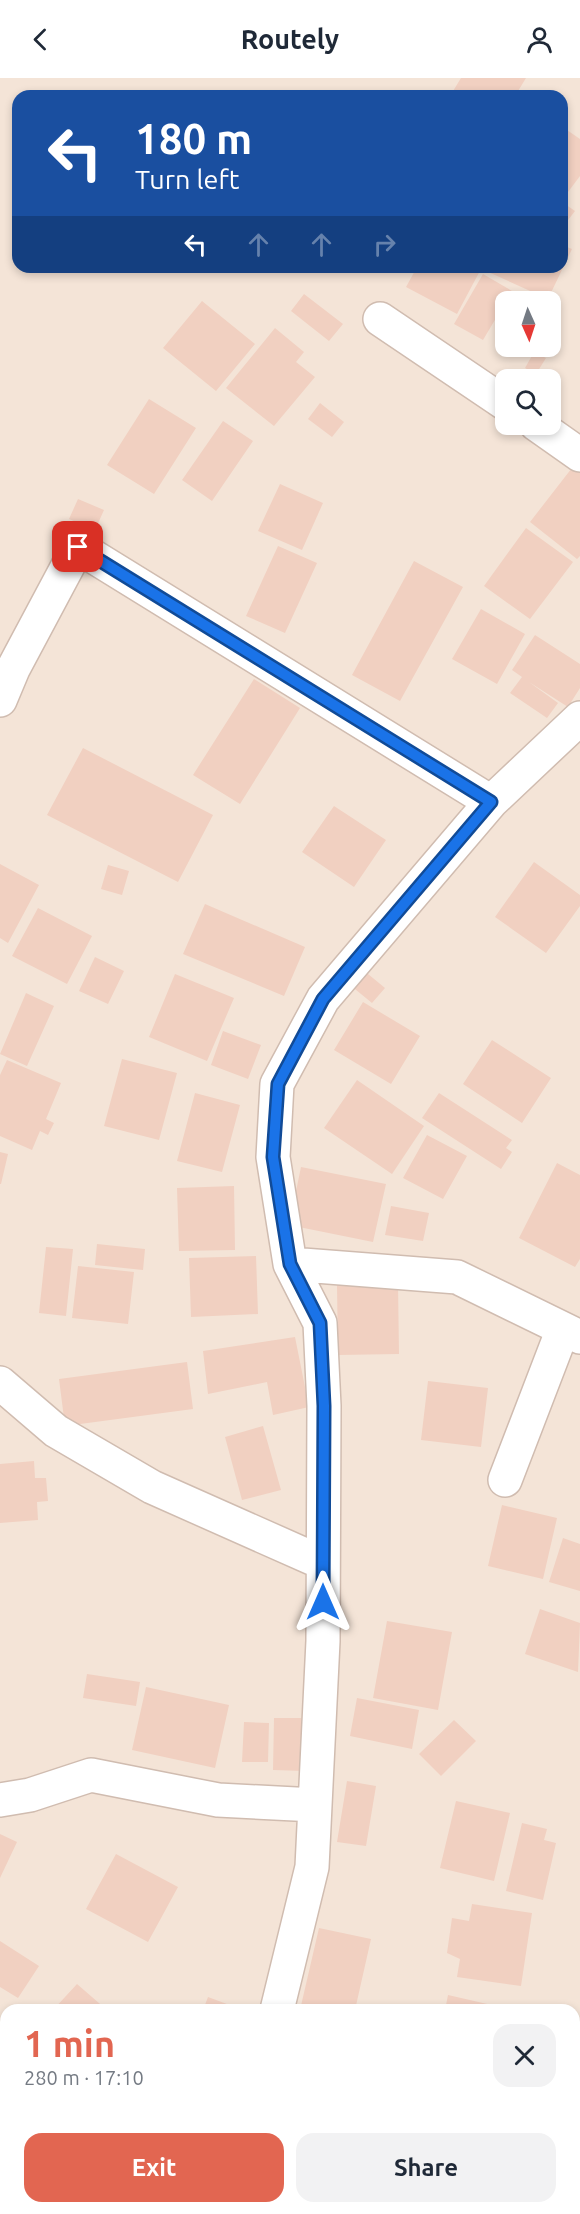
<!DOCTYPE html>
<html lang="en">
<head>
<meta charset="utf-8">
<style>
	body { margin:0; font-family:Ubuntu,sans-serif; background:#f2f2f3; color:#1f2937; height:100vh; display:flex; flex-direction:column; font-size:22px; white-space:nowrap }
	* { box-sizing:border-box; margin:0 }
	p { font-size:20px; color:#747a83 }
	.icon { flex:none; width:33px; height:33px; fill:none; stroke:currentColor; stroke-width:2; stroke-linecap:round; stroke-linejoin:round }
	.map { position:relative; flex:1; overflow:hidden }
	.side { position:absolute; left:0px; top:1926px; width:580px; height:210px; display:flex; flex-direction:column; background:#fff; border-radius:18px 18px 0 0; box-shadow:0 3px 9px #0003 }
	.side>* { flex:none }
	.hud { position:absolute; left:12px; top:12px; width:556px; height:183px; border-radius:18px; box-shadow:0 3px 9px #0003; background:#1a4fa0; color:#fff; overflow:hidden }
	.needle { width:39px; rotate:177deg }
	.tools { position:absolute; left:495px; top:213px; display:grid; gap:12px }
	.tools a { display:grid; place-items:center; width:66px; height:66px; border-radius:12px; background:#fff; box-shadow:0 3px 9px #0003; font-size:30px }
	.pin { position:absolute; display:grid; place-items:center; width:51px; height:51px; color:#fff; margin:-26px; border-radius:12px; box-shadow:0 3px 9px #0006 }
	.me { position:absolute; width:66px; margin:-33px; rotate:0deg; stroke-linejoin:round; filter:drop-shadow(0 0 4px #0008) }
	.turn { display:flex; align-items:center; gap:21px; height:126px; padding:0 24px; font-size:27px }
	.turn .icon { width:78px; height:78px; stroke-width:2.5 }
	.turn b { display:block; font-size:42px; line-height:51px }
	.lanes { display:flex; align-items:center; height:57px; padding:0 24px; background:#0003; justify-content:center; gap:30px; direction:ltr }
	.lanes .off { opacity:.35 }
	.round { display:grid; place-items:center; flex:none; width:63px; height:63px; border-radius:18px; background:#f2f2f3 }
	.overview { display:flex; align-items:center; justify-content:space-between; height:102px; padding:0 24px }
	h1 { font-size:36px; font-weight:700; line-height:45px; color:#e26651 }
	.action { display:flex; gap:12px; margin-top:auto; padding:12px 24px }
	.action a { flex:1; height:69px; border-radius:18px; background:#e26651; color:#fff; font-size:24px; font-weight:700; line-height:69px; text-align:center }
	.action a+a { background:#f2f2f3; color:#1f2937 }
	header { display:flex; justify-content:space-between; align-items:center; height:78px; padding:0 24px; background:#fff; font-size:27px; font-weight:700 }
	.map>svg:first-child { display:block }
</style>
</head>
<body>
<header><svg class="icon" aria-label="back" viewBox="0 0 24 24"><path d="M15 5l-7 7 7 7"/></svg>Routely<svg class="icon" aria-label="person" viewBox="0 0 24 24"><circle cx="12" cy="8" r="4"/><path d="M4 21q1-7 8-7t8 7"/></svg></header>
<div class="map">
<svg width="580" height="2136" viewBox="0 0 580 2136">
	<rect width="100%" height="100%" fill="#fcf3e8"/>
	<!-- residential -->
	<path fill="#f4e4d7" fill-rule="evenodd" d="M0,0H580V2136H0ZM18,18H562V189H18ZM506,224H550V268H506ZM506,302H550V346H506ZM6,1932H574V2130H6Z"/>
	<!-- building -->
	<path fill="#f1d0c1" d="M461,0H526L515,18H450Z
		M564,50L580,61V98L562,122Z
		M562,124L575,133L562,150Z
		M562,167L572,171L548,221L486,193L488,189H562Z
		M417,189H482L457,236L406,209Z
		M483,196L512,213L483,262L454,246Z
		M304,216L343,246L329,263L291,233Z
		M202,223L255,266L216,313L163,270Z
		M275,250L304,274L296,284L315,299L274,348L226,310Z
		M534,274L546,280L536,296L525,290Z
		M149,321L196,350L154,416L107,387Z
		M320,325L344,344L332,359L308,341Z
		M223,343L253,363L212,423L182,402Z
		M575,386L580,390V478L577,481L530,444Z
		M280,406L323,425L302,472L258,453Z
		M78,421L104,432L95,452L69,441Z
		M526,450L573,484L530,541L484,508Z
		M278,468L317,485L285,555L246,538Z
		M414,483L463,509L400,623L352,597Z
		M481,531L525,556L497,606L452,581Z
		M535,557L580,586V610L568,629L529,604L558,625L547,640L510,615L522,599L512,592Z
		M254,601L300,630L240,726L193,697Z
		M83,670L213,737L178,804L47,737Z
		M334,728L386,762L354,809L302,774Z
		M534,784L580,817V828L546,875L495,839Z
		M0,786L39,807L8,865L0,860Z
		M108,787L129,793L122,817L101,811Z
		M205,826L305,869L284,918L183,876Z
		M38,830L92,858L67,906L12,878Z
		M95,879L124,893L108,926L79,913Z
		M362,891L385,910L372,925L350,907Z
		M175,896L234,920L207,983L149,959Z
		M26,915L54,928L27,988L0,976Z
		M363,924L420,958L391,1006L334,972Z
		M223,953L261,967L248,1001L211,987Z
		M492,962L551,1000L522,1045L463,1006Z
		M122,981L177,995L159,1062L104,1048Z
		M7,982L61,1005L46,1041L54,1045L48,1057L40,1053L32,1072L0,1058V997Z
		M357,1002L424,1048L392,1096L324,1050Z
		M195,1015L240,1027L222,1094L177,1083Z
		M439,1015L512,1062L506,1070L512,1074L501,1091L422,1040Z
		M427,1057L467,1078L443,1121L403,1100Z
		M0,1074L8,1076L1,1106H0Z
		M557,1085L580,1097V1181L575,1189L519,1160Z
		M301,1089L386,1106L373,1164L289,1147Z
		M234,1108L235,1172L179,1173L177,1110Z
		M391,1128L429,1135L423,1163L385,1157Z
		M97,1166L145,1171L143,1192L95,1187Z
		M46,1169L73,1171L66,1238L39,1235Z
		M256,1178L258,1236L191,1239L189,1180Z
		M78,1188L134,1194L128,1246L72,1240Z
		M398,1206L399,1276L338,1277L337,1207Z
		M295,1259L309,1329L273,1337L267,1304L208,1316L203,1273Z
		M187,1284L193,1331L65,1348L59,1301Z
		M428,1303L488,1310L481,1369L421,1362Z
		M263,1348L281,1412L242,1422L225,1359Z
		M34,1383L35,1400H46L48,1423L37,1424L38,1442L0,1445V1386Z
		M502,1427L557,1440L543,1501L488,1488Z
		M563,1460L580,1466V1513L549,1504Z
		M540,1531L580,1545L578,1594L525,1576Z
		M387,1543L452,1554L438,1632L373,1620Z
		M87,1596L140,1604L136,1628L83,1620Z
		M146,1609L229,1627L215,1690L132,1672Z
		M357,1620L419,1632L412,1671L350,1658Z
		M274,1640H301V1678H306L305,1693L273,1692Z
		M454,1642L476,1663L441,1698L419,1676Z
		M244,1644L269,1645L268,1684H242Z
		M347,1703L376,1708L366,1768L337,1764Z
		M456,1723L510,1735L494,1803L440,1790Z
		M522,1745L547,1751L544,1762L556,1765L543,1822L506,1813Z
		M0,1756L17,1764L0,1800Z
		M116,1776L178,1809L148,1864L86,1831Z
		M472,1826L532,1835L521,1908L457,1899L460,1881L447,1875L452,1840L469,1843Z
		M319,1850L371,1861L355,1932H300Z
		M0,1863L39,1888L18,1920L0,1909Z
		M77,1906L107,1932H53Z
		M448,1917L509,1931V1932H445Z
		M208,1919L243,1932H203Z
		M6,1979V2000L0,1995V1986Z
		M574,2118L580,2119V2136H525L526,2130H574Z
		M29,2130H68L64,2136H25Z
		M81,2130H96L105,2136H77Z
		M373,2130H461L458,2136H371Z"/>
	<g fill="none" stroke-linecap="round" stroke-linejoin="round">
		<!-- minor casing -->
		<g stroke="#d0bcb0" stroke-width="36">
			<path id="minor" d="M380,241L506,326
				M536,346L580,377
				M0,622L13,591L78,469L491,724
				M290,1186L457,1199L580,1259
				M0,1305L56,1353L152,1409L323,1485
				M505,1402L563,1251
				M0,1722L30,1717L91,1697L218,1722L315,1727
				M277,1932L312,1789L323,1563L324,1328L320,1245L290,1186L273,1079L277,1006L323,921L491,724L580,640
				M175,2136L179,2130"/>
		</g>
		<!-- minor -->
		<use href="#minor" stroke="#fff" stroke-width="33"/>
	</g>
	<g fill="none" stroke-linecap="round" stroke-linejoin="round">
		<!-- route casing -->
		<g stroke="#114b97" stroke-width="15">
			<path id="route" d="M78,469L491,724L323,921L278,1006L273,1079L290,1186L320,1245L324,1328L323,1524"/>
		</g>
		<!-- route -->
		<use href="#route" stroke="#1a73e8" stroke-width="10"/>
	</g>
</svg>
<div class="tools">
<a><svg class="needle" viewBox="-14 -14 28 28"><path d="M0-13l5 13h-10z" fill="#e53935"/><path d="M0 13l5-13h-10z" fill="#747a83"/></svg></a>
<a><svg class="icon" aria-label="search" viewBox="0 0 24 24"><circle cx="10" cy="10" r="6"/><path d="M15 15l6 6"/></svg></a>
</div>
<div class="pin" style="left:78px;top:469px;background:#d93025"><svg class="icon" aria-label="arrive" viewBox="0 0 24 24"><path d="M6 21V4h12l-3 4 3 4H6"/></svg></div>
<svg class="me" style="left:323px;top:1524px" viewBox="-20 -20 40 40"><path d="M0-17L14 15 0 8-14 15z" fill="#1a73e8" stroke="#fff" stroke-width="4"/></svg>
<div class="hud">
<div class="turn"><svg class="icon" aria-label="left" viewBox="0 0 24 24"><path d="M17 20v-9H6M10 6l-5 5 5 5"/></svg><div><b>180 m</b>Turn left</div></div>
<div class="lanes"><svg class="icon" aria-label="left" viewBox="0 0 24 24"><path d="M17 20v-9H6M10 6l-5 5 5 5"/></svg><svg class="icon off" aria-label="ahead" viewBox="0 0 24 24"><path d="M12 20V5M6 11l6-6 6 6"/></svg><svg class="icon off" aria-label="ahead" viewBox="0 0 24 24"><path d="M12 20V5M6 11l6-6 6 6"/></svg><svg class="icon off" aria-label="right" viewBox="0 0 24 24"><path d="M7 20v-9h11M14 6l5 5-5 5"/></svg></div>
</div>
<section class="side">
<div class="overview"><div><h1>1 min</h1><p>280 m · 17:10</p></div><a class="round"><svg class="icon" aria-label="close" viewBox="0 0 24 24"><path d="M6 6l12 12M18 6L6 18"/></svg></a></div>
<div class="action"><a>Exit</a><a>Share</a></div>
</section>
</div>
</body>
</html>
